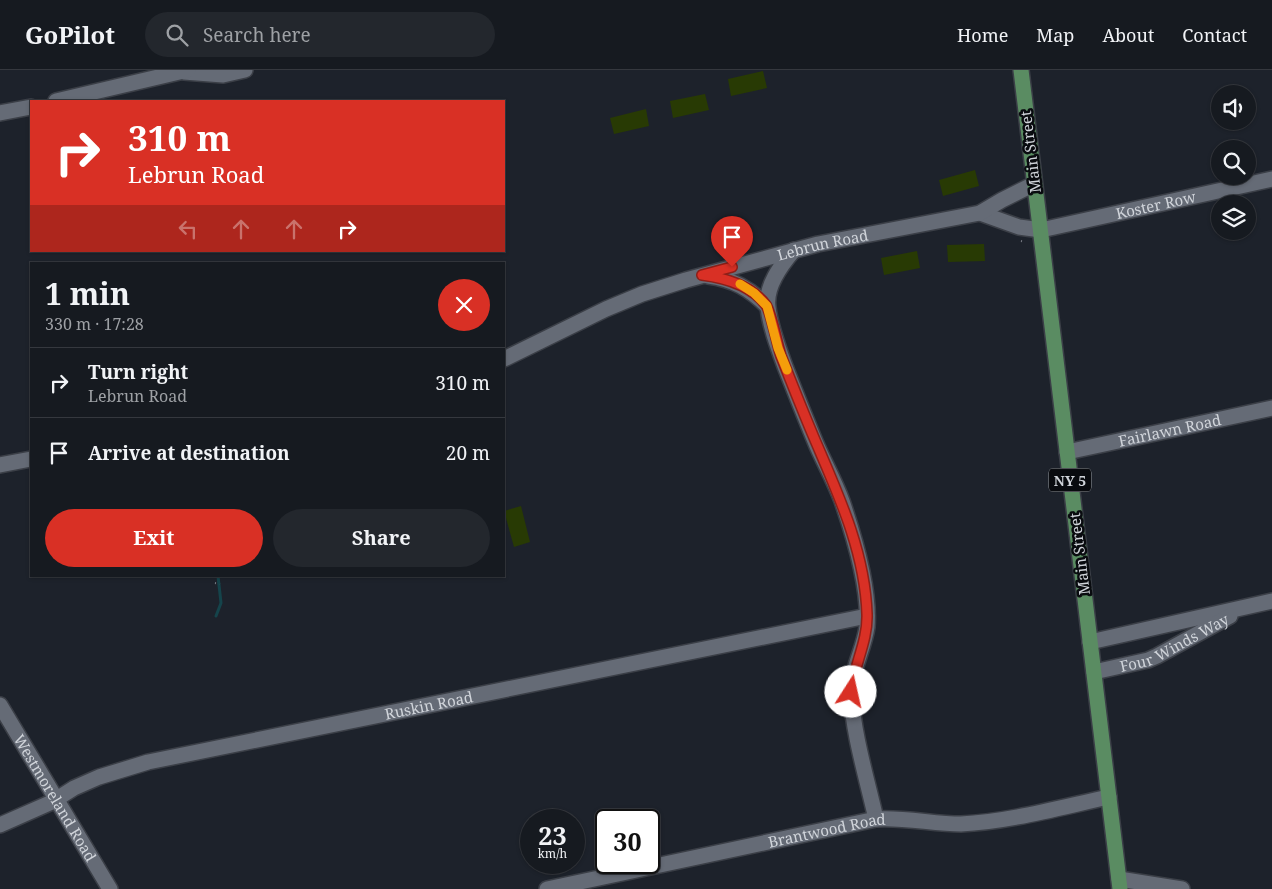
<!DOCTYPE html>
<html lang="en">
<head>
<meta charset="utf-8">
<style>
	body { margin:0; font-family:"Noto Serif",serif; background:#23272d; color:#f1f3f6; height:100vh; display:flex; flex-direction:column; font-size:19px; white-space:nowrap }
	* { box-sizing:border-box; margin:0 }
	p { font-size:16px; color:#9ea1a5 }
	.icon { flex:none; width:28px; height:28px; fill:none; stroke:currentColor; stroke-width:2; stroke-linecap:round; stroke-linejoin:round }
	.map { position:relative; flex:1; overflow:hidden }
	.drawer { position:absolute; left:30px; top:192px; width:475px; height:315px; display:flex; flex-direction:column; background:#161a20; border-radius:0px; box-shadow:0 1px 4px #0004,0 0 0 1px #35383e }
	.drawer>* { flex:none }
	.guide { position:absolute; left:30px; top:30px; width:475px; height:152px; border-radius:0px; box-shadow:0 1px 4px #0004,0 0 0 1px #35383e; background:#d93025; color:#fff; overflow:hidden }
	.controls { position:absolute; left:1211px; top:15px; display:grid; gap:10px }
	.controls a { display:grid; place-items:center; width:45px; height:45px; border-radius:50%; background:#161a20; box-shadow:0 1px 4px #0004,0 0 0 1px #35383e; font-size:25px }
	.speed { position:absolute; left:520px; top:739px; display:flex; gap:10px; font-size:25px; font-weight:700; text-align:center }
	.speed>* { display:grid; place-content:center; width:65px; height:65px; border-radius:50%; background:#161a20; box-shadow:0 1px 4px #0004,0 0 0 1px #35383e; line-height:1 }
	.speed small { font-size:12px; font-weight:400 }
	.speed .limit { border:2px solid #111; border-radius:8px; background:#fff; color:#111 }
	.pin { position:absolute; display:grid; place-items:center; width:42px; height:42px; color:#fff; margin:-51px -21px; border-radius:50% 50% 50% 0; rotate:-45deg; box-shadow:0 0 5px #0007 }
	.pin .icon { rotate:45deg }
	.me { position:absolute; width:55px; margin:-28px; rotate:10deg; stroke-linejoin:round; filter:drop-shadow(0 0 4px #0008) }
	.turn { display:flex; align-items:center; gap:18px; height:105px; padding:0 15px; font-size:22px }
	.turn .icon { width:65px; height:65px; stroke-width:2.5 }
	.turn b { display:block; font-size:35px; line-height:42px }
	.lanes { display:flex; align-items:center; height:48px; padding:0 15px; background:#0003; justify-content:center; gap:25px; direction:ltr }
	.lanes .off { opacity:.35 }
	.round { display:grid; place-items:center; flex:none; width:52px; height:52px; border-radius:26px; background:#23272d }
	.headline { display:flex; align-items:center; justify-content:space-between; height:85px; padding:0 15px }
	h1 { font-size:30px; font-weight:700; line-height:38px }
	.primary-button { display:flex; gap:10px; margin-top:auto; padding:10px 15px }
	.primary-button a { flex:1; height:58px; border-radius:30px; background:#d93025; color:#fff; font-size:20px; font-weight:700; line-height:58px; text-align:center }
	.primary-button a+a { background:#23272d; color:#f1f3f6 }
	ul { padding:0; list-style:none }
	li { display:flex; align-items:center; gap:15px; height:70px; padding:0 15px; border-top:1px solid #35383e }
	li div { flex:1 }
	li b { display:block; font-size:19px }
	li em { font-style:normal }
	header { display:flex; align-items:center; gap:30px; box-sizing:border-box; height:70px; padding:0 25px; background:#161a20; border-bottom:1px solid #35383e }
	header strong { font-size:24px }
	nav { display:flex; gap:28px; margin-inline-start:auto; font-size:18px }
	.search { width:350px; height:45px; background:#23272d; display:flex; align-items:center; gap:12px; box-sizing:border-box; padding:0 18px; border-radius:28px; color:#9ea1a5; font-size:19px }
	.map>svg:first-child { display:block }
</style>
</head>
<body>
<header>
<strong>GoPilot</strong>
<div class="search"><svg class="icon" aria-label="search" viewBox="0 0 24 24"><circle cx="10" cy="10" r="6"/><path d="M15 15l6 6"/></svg>Search here</div>
<nav><a>Home</a><a>Map</a><a>About</a><a>Contact</a></nav>
</header>
<div class="map">
<svg width="1272" height="819" viewBox="0 0 1272 819">
	<rect width="100%" height="100%" fill="#1d222b"/>
	<!-- green -->
	<path fill="#283a04" d="M763,1L767,18L731,26L728,9Z
		M705,24L709,40L673,48L670,31Z
		M646,39L649,56L614,64L610,48Z
		M975,100L979,116L943,126L939,110Z
		M984,174L985,191L948,192L947,175Z
		M917,181L920,198L884,205L881,188Z
		M521,436L530,472L514,477L504,441Z"/>
	<g fill="none" stroke-linecap="round" stroke-linejoin="round">
		<!-- stream -->
		<path stroke="#15444b" stroke-width="3" d="M216,546L221,533L218,506"/>
		<!-- minor casing -->
		<g stroke="#3b3f47" stroke-width="18">
			<g id="minor">
				<path d="M184,2L223,5L245,0"/>
				<path d="M56,31L188,0"/>
				<path d="M0,43L31,37"/>
				<path id="s1" d="M980,143L1019,157L1041,160L1272,109"/>
				<path d="M794,180C781,195 765,216 768,237C770,257 779,280 786,299C796,324 806,350 817,376C825,394 835,412 842,431C854,466 870,520 867,557C864,579 851,600 851,623C853,664 867,709 876,749"/>
				<path d="M708,206C733,209 750,219 767,236"/>
				<path id="s2" d="M504,289L606,239L642,224L686,210L818,174L980,143L1002,130L1034,114"/>
				<path id="s3" d="M1067,382L1272,338"/>
				<path d="M0,395L31,389"/>
				<path d="M1090,572L1272,531"/>
				<path id="s4" d="M1094,602L1148,590L1157,586L1230,546"/>
				<path id="s5" d="M0,635L110,819"/>
				<path id="s6" d="M0,755L52,732L74,718L99,707L148,692L867,546"/>
				<path d="M1119,809L1182,819"/>
				<path id="s7" d="M547,819L876,749C905,747 933,754 961,754C1009,752 1062,737 1109,727"/>
			</g>
		</g>
		<!-- major casing -->
		<g stroke="#3b3f47" stroke-width="18">
			<path id="major" d="M1021,0L1120,819"/>
		</g>
		<!-- path -->
		<path stroke="#787c84" stroke-width="2" stroke-dasharray="1 4" stroke-linecap="butt" d="M1021,171L1025,172
			M215,513L220,514"/>
		<!-- minor -->
		<use href="#minor" stroke="#656b76" stroke-width="15"/>
		<!-- major -->
		<use href="#major" stroke="#5a8c62" stroke-width="15"/>
	</g>
	<g fill="none" stroke-linecap="round" stroke-linejoin="round">
		<!-- route casing -->
		<g stroke="#8d1f18" stroke-width="12">
			<path id="route" d="M732,197L702,205C726,208 751,215 766,235C771,242 777,274 781,286C792,314 803,342 815,370C839,426 865,482 867,544C868,571 854,595 851,622"/>
		</g>
		<!-- route -->
		<use href="#route" stroke="#d93025" stroke-width="9"/>
		<!-- slow -->
		<path stroke="#f59e0b" stroke-width="9" d="M740,214L754,223L767,236L778,278L787,300"/>
	</g>
	<g text-anchor="middle" dominant-baseline="central" stroke-width="5" stroke-linejoin="round" paint-order="stroke">
		<!-- shield labels -->
		<rect fill="#090b0f" stroke="#94989d" stroke-width="1" x="1049" y="398.5" width="42" height="23" rx="4"/>
		<g font-size="14" font-weight="bold" fill="#d0d4da">
			<text x="1070" y="410">NY 5</text>
		</g>
		<!-- street labels -->
		<g font-size="15" fill="#d0d4da" stroke="#090b0f">
			<text transform="translate(1030 82) rotate(-97)">Main Street</text>
			<text stroke="none"><textPath href="#s1" startOffset="181">Koster Row</textPath></text>
			<text stroke="none"><textPath href="#s2" startOffset="340">Lebrun Road</textPath></text>
			<text stroke="none"><textPath href="#s3" startOffset="105">Fairlawn Road</textPath></text>
			<text transform="translate(1079 484) rotate(-97)">Main Street</text>
			<text stroke="none"><textPath href="#s4" startOffset="86">Four Winds Way</textPath></text>
			<text stroke="none"><textPath href="#s6" startOffset="448">Ruskin Road</textPath></text>
			<text stroke="none"><textPath href="#s5" startOffset="108">Westmoreland Road</textPath></text>
			<text stroke="none"><textPath href="#s7" startOffset="286">Brantwood Road</textPath></text>
		</g>
	</g>
</svg>
<div class="controls">
<a><svg class="icon" aria-label="sound" viewBox="0 0 24 24"><path d="M4 9h4l5-4v14l-5-4H4zM17 9q2 3 0 6"/></svg></a>
<a><svg class="icon" aria-label="search" viewBox="0 0 24 24"><circle cx="10" cy="10" r="6"/><path d="M15 15l6 6"/></svg></a>
<a><svg class="icon" aria-label="layers" viewBox="0 0 24 24"><path d="M12 4l9 5-9 5-9-5zM3 14l9 5 9-5"/></svg></a>
</div>
<div class="speed"><div>23<small>km/h</small></div><div class="limit">30</div></div>
<div class="pin" style="left:732px;top:197px;background:#d93025"><svg class="icon" aria-label="arrive" viewBox="0 0 24 24"><path d="M6 21V4h12l-3 4 3 4H6"/></svg></div>
<svg class="me" style="left:851px;top:622px" viewBox="-20 -20 40 40"><circle r="19" fill="#fff"/><path d="M0-13L10 11 0 6-10 11z" fill="#d93025"/></svg>
<div class="guide">
<div class="turn"><svg class="icon" aria-label="right" viewBox="0 0 24 24"><path d="M7 20v-9h11M14 6l5 5-5 5"/></svg><div><b>310 m</b>Lebrun Road</div></div>
<div class="lanes"><svg class="icon off" aria-label="left" viewBox="0 0 24 24"><path d="M17 20v-9H6M10 6l-5 5 5 5"/></svg><svg class="icon off" aria-label="ahead" viewBox="0 0 24 24"><path d="M12 20V5M6 11l6-6 6 6"/></svg><svg class="icon off" aria-label="ahead" viewBox="0 0 24 24"><path d="M12 20V5M6 11l6-6 6 6"/></svg><svg class="icon" aria-label="right" viewBox="0 0 24 24"><path d="M7 20v-9h11M14 6l5 5-5 5"/></svg></div>
</div>
<section class="drawer">
<div class="headline"><div><h1>1 min</h1><p>330 m · 17:28</p></div><a class="round" style="background:#d93025;color:#fff"><svg class="icon" aria-label="close" viewBox="0 0 24 24"><path d="M6 6l12 12M18 6L6 18"/></svg></a></div>
<ul>
<li><svg class="icon" aria-label="right" viewBox="0 0 24 24"><path d="M7 20v-9h11M14 6l5 5-5 5"/></svg><div><b>Turn right</b><p>Lebrun Road</p></div><em>310 m</em></li>
<li><svg class="icon" aria-label="arrive" viewBox="0 0 24 24"><path d="M6 21V4h12l-3 4 3 4H6"/></svg><div><b>Arrive at destination</b></div><em>20 m</em></li>
</ul>
<div class="primary-button"><a>Exit</a><a>Share</a></div>
</section>
</div>
</body>
</html>
